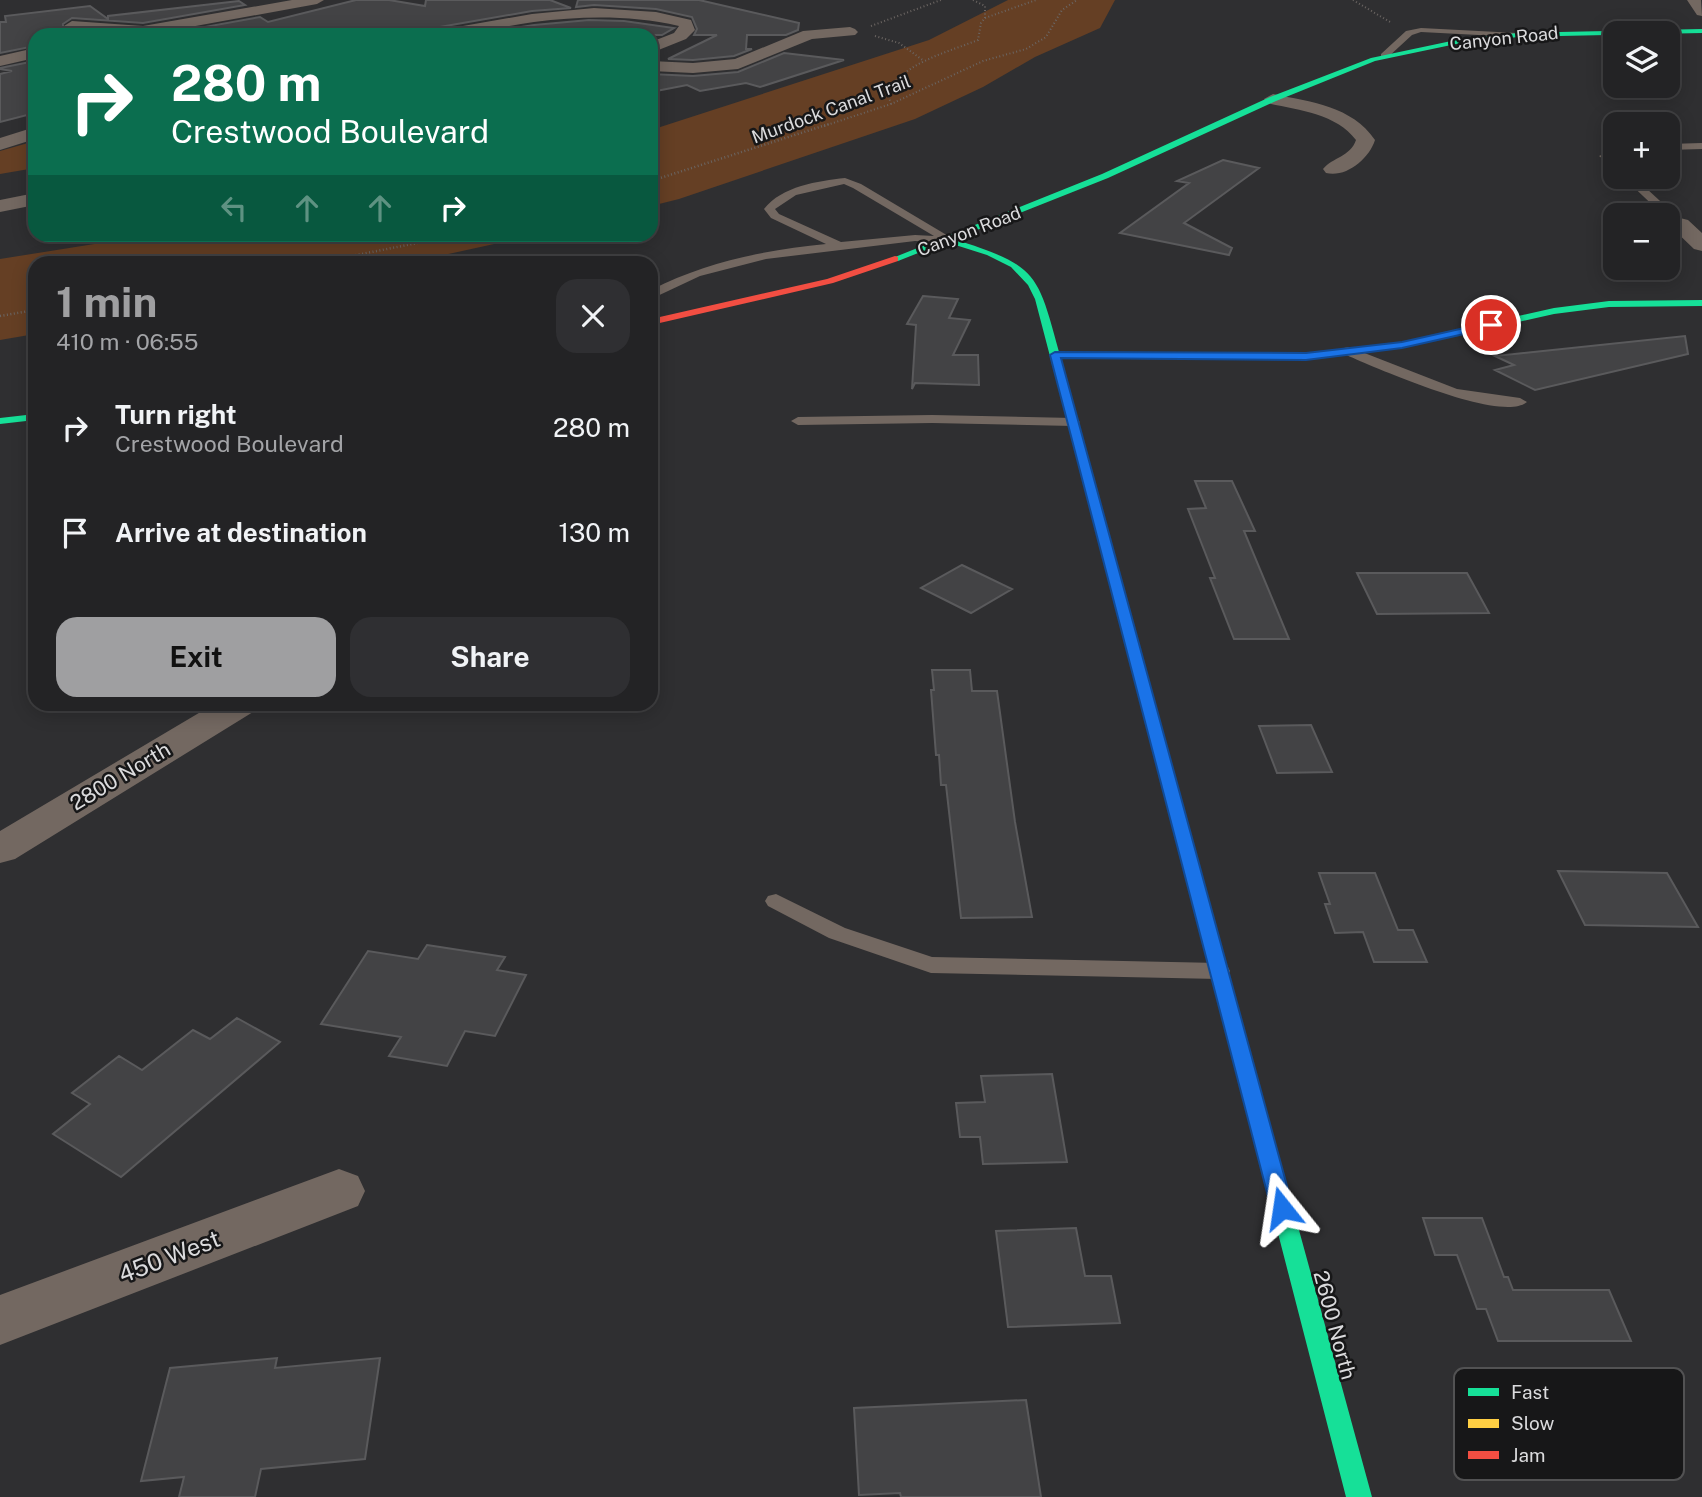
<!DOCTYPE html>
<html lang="en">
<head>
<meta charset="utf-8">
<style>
	body { margin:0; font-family:"Public Sans",sans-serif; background:#2f2f32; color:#f1f3f6; height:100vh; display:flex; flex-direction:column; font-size:26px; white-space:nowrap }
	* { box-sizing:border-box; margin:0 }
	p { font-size:23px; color:#a3a4a7 }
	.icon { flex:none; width:38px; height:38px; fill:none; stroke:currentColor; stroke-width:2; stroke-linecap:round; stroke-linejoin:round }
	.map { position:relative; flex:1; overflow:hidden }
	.side { position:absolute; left:28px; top:256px; width:630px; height:455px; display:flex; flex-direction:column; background:#232325; border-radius:21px; box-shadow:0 4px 18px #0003,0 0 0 2px #404042 }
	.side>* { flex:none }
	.top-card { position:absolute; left:28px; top:28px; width:630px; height:214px; border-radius:21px; box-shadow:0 4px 18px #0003,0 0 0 2px #404042; background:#0b6e4f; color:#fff; overflow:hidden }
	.fabs { position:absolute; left:1603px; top:21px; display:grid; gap:14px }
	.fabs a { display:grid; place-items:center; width:77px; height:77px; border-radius:14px; background:#232325; box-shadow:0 4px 18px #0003,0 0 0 2px #404042; font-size:35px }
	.pin { position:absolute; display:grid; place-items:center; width:60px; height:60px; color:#fff; margin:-30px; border:4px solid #fff; border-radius:50%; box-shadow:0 2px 7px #0007 }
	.me { position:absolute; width:77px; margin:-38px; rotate:345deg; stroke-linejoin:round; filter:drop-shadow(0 0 5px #0008) }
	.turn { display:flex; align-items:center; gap:24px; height:147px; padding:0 28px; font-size:32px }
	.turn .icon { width:91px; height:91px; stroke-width:2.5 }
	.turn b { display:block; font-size:49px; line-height:60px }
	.lanes { display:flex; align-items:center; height:66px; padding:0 28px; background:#0003; justify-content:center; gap:35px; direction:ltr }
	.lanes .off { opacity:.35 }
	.round { display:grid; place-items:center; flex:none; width:74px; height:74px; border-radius:21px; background:#2f2f32 }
	.summary { display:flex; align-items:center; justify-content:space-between; height:119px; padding:0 28px }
	h1 { font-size:42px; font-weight:700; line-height:52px; color:#9f9fa1 }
	.button { display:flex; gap:14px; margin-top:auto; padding:14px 28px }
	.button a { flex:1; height:80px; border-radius:21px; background:#9f9fa1; color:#111; font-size:28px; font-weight:700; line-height:80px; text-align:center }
	.button a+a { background:#2f2f32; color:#f1f3f6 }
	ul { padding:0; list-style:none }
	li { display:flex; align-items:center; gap:21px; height:105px; padding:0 28px }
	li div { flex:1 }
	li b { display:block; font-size:26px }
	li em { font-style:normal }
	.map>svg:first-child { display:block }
</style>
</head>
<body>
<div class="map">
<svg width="1702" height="1497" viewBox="0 0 1702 1497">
	<rect width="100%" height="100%" fill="#2f2f31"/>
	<!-- green -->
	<path fill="#653f24" d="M1008,0H1115L1100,28L1035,57L983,87L915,119L679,199L651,206V130L929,40Z
		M35,141V168L0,174V151Z
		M151,235V234L535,235L412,262H35V334L0,340V259Z"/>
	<!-- building -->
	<path fill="#434345" stroke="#5a5a5c" stroke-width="2" d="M356,0H389L425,6L426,0H550L571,8L532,11L440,27L430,35H161L260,17L268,22Z
		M578,0H699L799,23L798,30L786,35H747L746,49H752L734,56L693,60L668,59L717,35H694L697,29L692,17L656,9L594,5L576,7Z
		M239,1L245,5L143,23L72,18L63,24V28L72,34L97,35H35V46L0,53V22H6L5,16L90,6L108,19V16Z
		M589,20L624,21L674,28L662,35H469L534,25Z
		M784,53L844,60L760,87L746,83L700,91L687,85L651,92V74L693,76L738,72Z
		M35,61V113L0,122V74L12,71L0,69V68Z
		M1223,160L1259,168L1184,223L1232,248L1229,255L1120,233L1189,183L1177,181Z
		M923,296L958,299L949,318L970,320L953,355H978L979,385L915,383L912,389L916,325L907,324Z
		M1685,336L1688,354L1535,390L1495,370L1514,365L1495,356Z
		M1195,481H1232L1255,531H1244L1289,639H1234L1210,578H1215L1188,509L1206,508Z
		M962,565L1012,589L971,613L921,588Z
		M1357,573H1467L1489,613L1377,614Z
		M932,670H970L972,691H997L1015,822L1032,917L961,918L946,785H941L939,755H936L931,690H934Z
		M1311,725L1332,772L1277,773L1259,726Z
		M1558,871L1667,873L1698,927L1585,925Z
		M1319,873H1375L1398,930H1413L1427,962H1374L1363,932L1335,933L1325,904H1330Z
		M427,945L505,957L497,970L526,975L495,1036L465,1031L447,1066L389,1056L401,1037L321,1024L368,951L418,959Z
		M237,1018L280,1042L121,1177L53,1134L90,1104L72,1093L119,1056L142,1070L193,1030L210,1039Z
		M1052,1074L1067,1162L983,1164L980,1137H960L956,1103L985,1102L981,1076Z
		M1423,1218H1482L1504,1277H1508L1513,1290H1609L1631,1341H1498L1486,1309H1477L1457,1255H1435Z
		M1076,1228L1085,1276H1111L1120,1323L1008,1327L996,1231Z
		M277,1358L275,1368L380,1358L365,1459L261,1469L255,1497H179L184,1477L141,1481L170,1368Z
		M1026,1400L1041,1497H901L900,1493L859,1495L854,1408Z"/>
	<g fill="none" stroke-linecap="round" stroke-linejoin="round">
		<!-- path-far1 -->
		<path stroke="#6b6562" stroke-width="2" stroke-dasharray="1 2.5" stroke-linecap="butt" d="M973,0L985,6V18
			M1353,0L1390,22
			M871,26L941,0
			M875,36L899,43L924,61
			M891,104L887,90C910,61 945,53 978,40L981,23L985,18L1036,0
			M824,126L891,104L983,61L1026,49L1046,37L1062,10L1077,0"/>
		<!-- path -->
		<path stroke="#6b6562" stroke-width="2.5" stroke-dasharray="1 2.5" stroke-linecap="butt" d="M651,181L829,124
			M321,262L463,234
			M0,316L35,310"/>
		<!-- lane -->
		<path fill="#736861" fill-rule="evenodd" d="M1421,28L1517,33L1521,35L1517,37L1421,32L1412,35L1387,58H1381V54L1406,31Z
			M1702,143V149L1668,150V144Z
			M1615,149V155L1611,157L1615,160V168L1599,156Z
			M1623,177H1634L1684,223V227H1676L1668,219V215H1663Z
			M845,178L861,184L955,240L949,243L915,241L766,259L700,276L651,299V290C706,262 765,250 826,244L771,218L764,209C782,186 818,181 845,178ZM844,184L853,188L934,236L915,235L841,242L779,214L775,209L796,195Z
			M1349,347L1457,389L1520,398L1527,402C1502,424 1374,367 1344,354V348Z
			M932,415L1073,418L1080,422L1073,426L932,423L798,425L791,421L798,417Z
			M776,894L845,928L932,957L1219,963L1227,965L1230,971L1227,977L1219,979L931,973L829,938L768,906L765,901L768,896Z"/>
		<!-- street -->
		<path fill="#736861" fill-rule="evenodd" d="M292,0H324L317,4L146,35L72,31L64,26L72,21L143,26Z
			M1687,0H1701L1702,16L1697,15Z
			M594,8L656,12L691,20L695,30L686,39L651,53V42L674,33L679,26C630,15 583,16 534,22C499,27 467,35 432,35L440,30L532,14Z
			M850,27L855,29L858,32L855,35L812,39L738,69L693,73L651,71V61L693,63L735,59L803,31Z
			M35,48V58L0,66V56Z
			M1273,94C1311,102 1352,106 1375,140C1369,159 1346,178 1326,173L1323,169C1333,157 1350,157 1356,140C1336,113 1297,110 1267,103L1264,99Z
			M35,127V139L0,150V138Z
			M35,193V205L0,212V200Z
			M1680,218L1688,220L1702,233V251L1694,249L1669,225L1672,220Z
			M214,704H259L253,712L15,859L0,863V831Z
			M339,1169L358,1176L365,1191L358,1206L0,1345V1295Z"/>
		<!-- fast -->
		<path fill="#16e098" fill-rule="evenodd" d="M1702,29V33L1518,37L1456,44L1375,61L1276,101L1108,178L954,239C1036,266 1037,270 1059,352L1306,354L1402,342L1554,308L1609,301L1702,300V306L1609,307L1554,314L1402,348L1306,360L1061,358L1192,841L1184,846L1178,845L1035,299L1028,285L1011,267L987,255L946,242L898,261L890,259L1102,174L1270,97L1371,58L1456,40L1518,33Z
			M35,414V420L0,424V418Z
			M1257,1105L1264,1107L1267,1113L1372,1497H1346L1247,1113L1250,1107Z"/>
		<!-- slow -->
		<path fill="#ffcf43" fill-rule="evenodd" d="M1184,836L1192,841L1267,1113L1264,1119L1257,1121L1250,1119L1247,1113L1176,841Z"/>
		<!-- jam -->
		<path fill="#f24e42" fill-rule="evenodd" d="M895,256L898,257V261L833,283L651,325V319L827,279Z"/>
	</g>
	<!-- route -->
	<path fill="#1a73e8" stroke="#114b97" stroke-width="2" d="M1491,322L1497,325L1495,327L1402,348L1306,360L1061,358L1293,1208L1290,1215L1282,1217L1274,1215L1271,1208L1050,355L1055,352L1306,353L1402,342Z"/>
	<g text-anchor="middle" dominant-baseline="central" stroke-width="5" stroke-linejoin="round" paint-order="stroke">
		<!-- far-street labels -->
		<g font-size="18" fill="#dbdbdd" stroke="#171718">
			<text transform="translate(1504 38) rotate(-6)">Canyon Road</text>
			<text transform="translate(831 109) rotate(-20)">Murdock Canal Trail</text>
			<text transform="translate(969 231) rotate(-21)">Canyon Road</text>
		</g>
		<!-- street labels -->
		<g font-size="21" fill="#dbdbdd" stroke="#171718">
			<text transform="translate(120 776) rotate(-31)">2800 North</text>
			<text transform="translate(1335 1325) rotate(75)">2600 North</text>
		</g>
		<!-- near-street labels -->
		<g font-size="24" fill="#dbdbdd" stroke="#171718">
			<text transform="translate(169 1256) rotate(-21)">450 West</text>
		</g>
	</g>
	<!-- legend -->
	<rect x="1454" y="1368" width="230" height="112" rx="10" fill="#171718" stroke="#525253" stroke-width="2"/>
	<rect x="1468" y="1388" width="31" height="8" fill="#16e098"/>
	<rect x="1468" y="1419" width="31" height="9" fill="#ffcf43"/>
	<rect x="1468" y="1451" width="31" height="8" fill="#f24e42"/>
	<g font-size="19" fill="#dbdbdd">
		<text x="1511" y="1399">Fast</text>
		<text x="1511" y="1430">Slow</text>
		<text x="1511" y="1462">Jam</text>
	</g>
</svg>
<div class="fabs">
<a><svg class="icon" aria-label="layers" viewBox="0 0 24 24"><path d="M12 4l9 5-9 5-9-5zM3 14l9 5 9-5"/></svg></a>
<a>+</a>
<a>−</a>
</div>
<div class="pin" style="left:1491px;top:325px;background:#d93025"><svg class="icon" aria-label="arrive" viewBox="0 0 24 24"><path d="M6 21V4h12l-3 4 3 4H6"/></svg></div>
<svg class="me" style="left:1282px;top:1208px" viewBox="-20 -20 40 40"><path d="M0-17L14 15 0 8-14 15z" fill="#1a73e8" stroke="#fff" stroke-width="4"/></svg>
<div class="top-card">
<div class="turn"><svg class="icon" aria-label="right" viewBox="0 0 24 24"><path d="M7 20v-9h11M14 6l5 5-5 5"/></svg><div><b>280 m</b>Crestwood Boulevard</div></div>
<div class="lanes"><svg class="icon off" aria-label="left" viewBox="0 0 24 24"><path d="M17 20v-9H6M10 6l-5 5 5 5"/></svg><svg class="icon off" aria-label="ahead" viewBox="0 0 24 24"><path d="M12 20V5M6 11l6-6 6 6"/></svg><svg class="icon off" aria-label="ahead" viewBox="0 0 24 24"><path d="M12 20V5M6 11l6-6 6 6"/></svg><svg class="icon" aria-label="right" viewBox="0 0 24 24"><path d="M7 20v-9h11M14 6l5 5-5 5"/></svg></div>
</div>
<section class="side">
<div class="summary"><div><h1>1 min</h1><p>410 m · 06:55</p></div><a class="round"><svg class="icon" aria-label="close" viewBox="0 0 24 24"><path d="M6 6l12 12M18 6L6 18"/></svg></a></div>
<ul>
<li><svg class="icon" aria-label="right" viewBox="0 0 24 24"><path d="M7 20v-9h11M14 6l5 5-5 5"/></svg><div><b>Turn right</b><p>Crestwood Boulevard</p></div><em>280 m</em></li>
<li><svg class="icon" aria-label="arrive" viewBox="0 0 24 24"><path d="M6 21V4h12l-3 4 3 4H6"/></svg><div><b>Arrive at destination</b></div><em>130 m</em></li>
</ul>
<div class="button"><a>Exit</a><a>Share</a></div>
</section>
</div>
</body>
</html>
